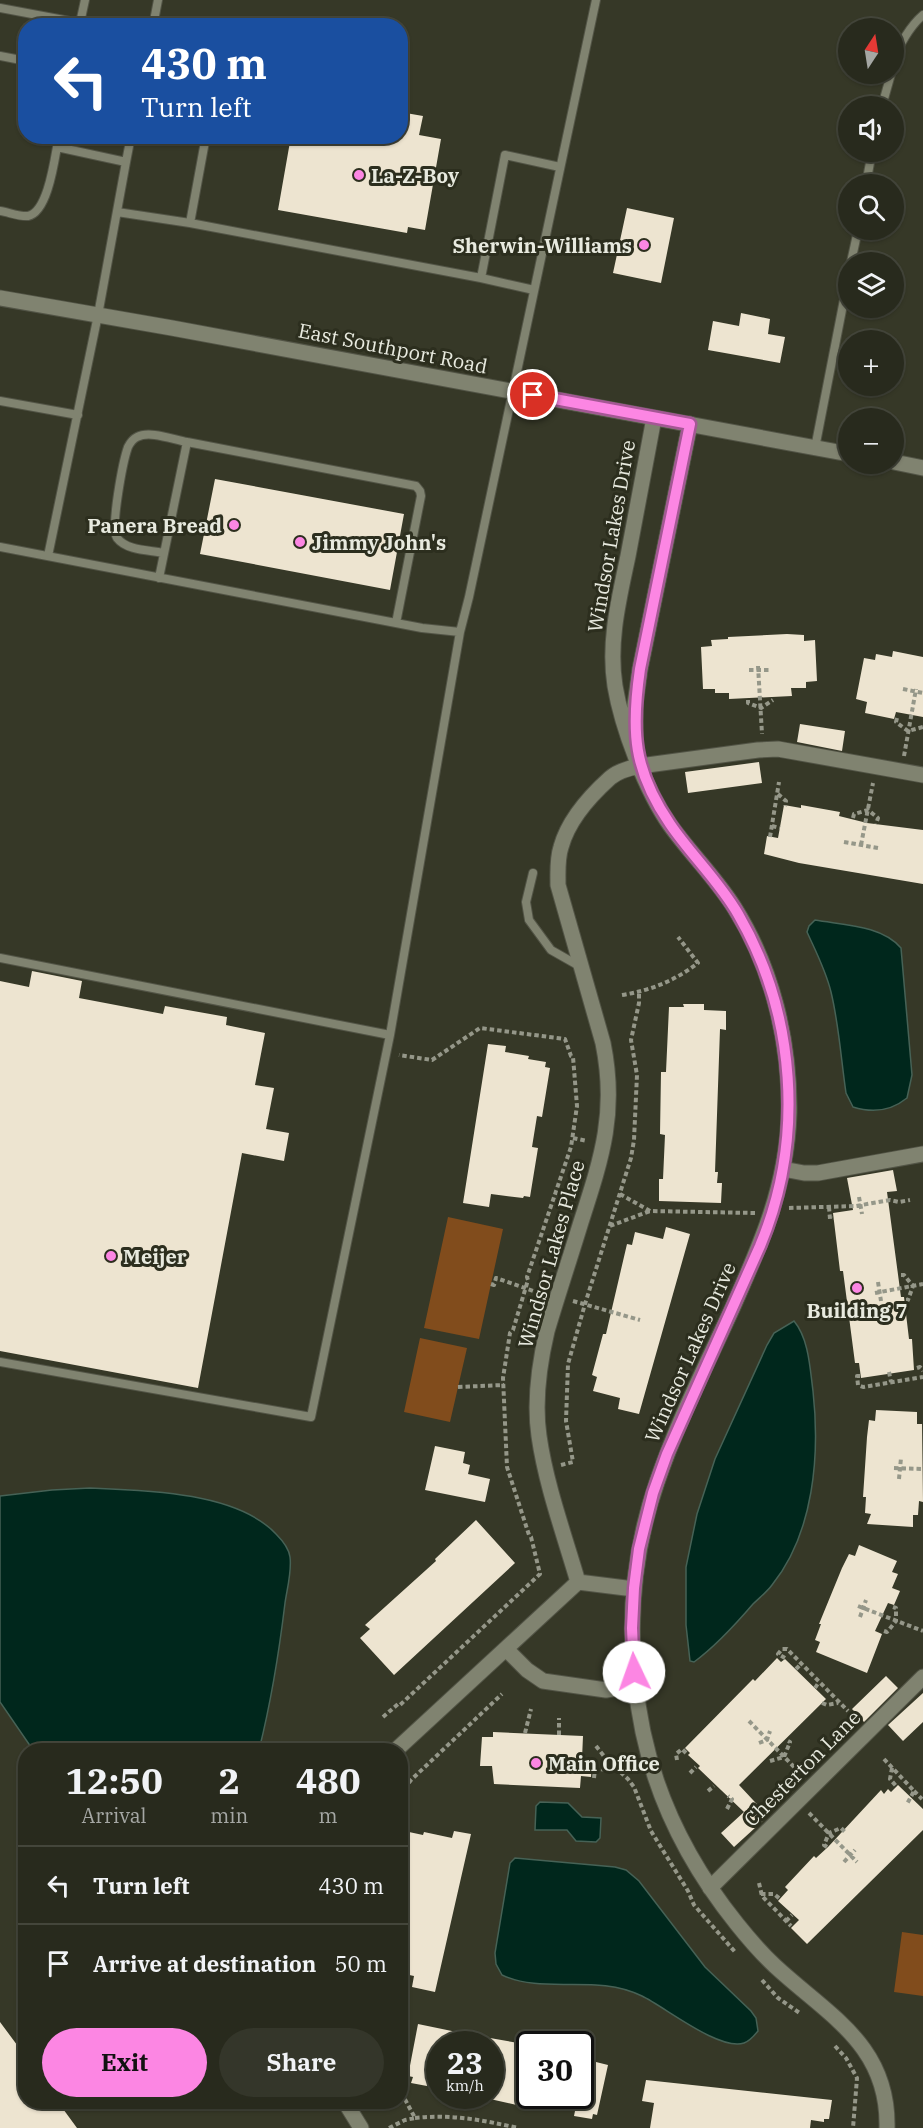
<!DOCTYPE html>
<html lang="en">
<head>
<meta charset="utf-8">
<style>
	body { margin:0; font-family:"IBM Plex Serif",serif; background:#34362a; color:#f1f3f6; height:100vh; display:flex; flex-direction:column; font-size:22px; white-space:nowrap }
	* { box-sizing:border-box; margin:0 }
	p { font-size:20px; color:#a5a7a4 }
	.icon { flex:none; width:33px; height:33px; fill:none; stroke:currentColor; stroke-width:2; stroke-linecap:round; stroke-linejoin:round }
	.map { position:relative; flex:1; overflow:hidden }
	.details { position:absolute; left:18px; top:1743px; width:390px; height:366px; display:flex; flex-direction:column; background:#282a1d; border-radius:24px; box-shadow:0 2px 4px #0004,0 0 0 2px #44463b }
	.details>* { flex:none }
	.banner { position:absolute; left:18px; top:18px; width:390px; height:126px; border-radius:24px; box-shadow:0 2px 4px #0004,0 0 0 2px #44463b; background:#1a4fa0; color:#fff; overflow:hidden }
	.needle { width:39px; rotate:12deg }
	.fabs { position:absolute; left:838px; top:18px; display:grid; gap:12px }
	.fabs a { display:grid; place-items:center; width:66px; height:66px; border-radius:50%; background:#282a1d; box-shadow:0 2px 4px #0004,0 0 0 2px #44463b; font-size:30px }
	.speed { position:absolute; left:426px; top:2031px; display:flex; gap:12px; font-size:30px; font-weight:700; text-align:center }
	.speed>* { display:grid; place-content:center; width:78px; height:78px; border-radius:50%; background:#282a1d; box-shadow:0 2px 4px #0004,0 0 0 2px #44463b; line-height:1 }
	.speed small { font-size:15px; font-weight:400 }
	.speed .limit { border:3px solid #111; border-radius:9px; background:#fff; color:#111 }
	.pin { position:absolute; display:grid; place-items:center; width:51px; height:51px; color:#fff; margin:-26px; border:3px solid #fff; border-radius:50%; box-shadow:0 2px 6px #0007 }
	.me { position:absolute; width:66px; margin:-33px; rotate:357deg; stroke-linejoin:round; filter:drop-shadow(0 0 4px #0008) }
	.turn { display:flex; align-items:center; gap:21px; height:126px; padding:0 24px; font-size:27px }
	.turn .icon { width:78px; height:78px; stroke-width:2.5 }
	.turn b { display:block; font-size:42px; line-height:51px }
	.eta { display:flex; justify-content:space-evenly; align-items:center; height:102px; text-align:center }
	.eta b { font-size:36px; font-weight:700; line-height:42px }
	.button { display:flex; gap:12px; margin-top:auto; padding:12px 24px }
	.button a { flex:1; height:69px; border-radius:36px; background:#fc86e3; color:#111; font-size:24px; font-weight:700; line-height:69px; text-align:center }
	.button a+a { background:#34362a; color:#f1f3f6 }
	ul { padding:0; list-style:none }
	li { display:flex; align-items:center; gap:18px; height:78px; padding:0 24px; border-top:2px solid #44463b }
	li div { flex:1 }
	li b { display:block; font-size:22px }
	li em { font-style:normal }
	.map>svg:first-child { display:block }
</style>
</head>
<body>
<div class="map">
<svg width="923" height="2128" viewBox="0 0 923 2128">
	<rect width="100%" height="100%" fill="#363827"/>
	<!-- green -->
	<path fill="#814c1c" d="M448,1217L503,1229L479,1339L424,1328Z
		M420,1338L467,1348L450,1422L404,1412Z
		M902,1932L923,1935V1996L894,1992Z"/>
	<!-- water -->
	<path fill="#00271c" stroke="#466256" stroke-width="1.5" d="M815,920C843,925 882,925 901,948L912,1075L907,1098C891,1111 872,1113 853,1107L846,1093C841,1059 839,1025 831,992C826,971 816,952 807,932L809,926Z
		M794,1321C809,1339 810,1369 813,1391C820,1455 814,1533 772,1585C767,1592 759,1598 753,1604C735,1625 716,1646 694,1662L690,1661L686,1625V1567L697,1514L715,1459L767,1345L774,1333Z
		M90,1488C144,1490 237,1492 276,1534C282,1540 289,1549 290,1557C292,1571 287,1589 285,1603C279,1653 271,1702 259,1750H33L0,1702V1496L52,1490Z
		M540,1802L568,1803L582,1817L601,1818L600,1838L596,1842L576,1841L567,1830H535L536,1806Z
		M515,1858L615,1867L626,1870L639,1881L705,1967L751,2011L756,2018L758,2031C754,2036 750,2041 744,2043C719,2051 665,2007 642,1996C596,1973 544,1995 502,1975L496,1964L495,1953L510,1863Z"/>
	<!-- building -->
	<path fill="#ede4d0" d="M400,112L423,116L419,135L441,139L425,230L408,227L407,233L278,210L291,136H400Z
		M627,208L674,218L661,283L613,273Z
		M741,313L770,319L768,334L785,337L780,363L708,350L713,321L739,326Z
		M215,479L404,514L390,590L200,554Z
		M787,634L804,635V641L815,640L817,681L806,682V688H791L792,696L729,699V693H715V689H703L701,647L712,646L711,640L728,639V637Z
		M893,651L923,657V717L896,712L894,719L865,713L867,702L856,699L864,658L875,660L876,654L892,657Z
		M800,724L845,731L842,751L797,742Z
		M759,762L762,783L688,793L685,772Z
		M784,805L801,808V805L840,812L839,816L867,823L923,830V884L799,863L764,854L767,836L778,838Z
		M32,971L82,981L79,998L163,1014L165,1006L227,1017L226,1025L265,1033L255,1085L274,1088L266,1129L289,1133L284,1161L242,1153L198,1388L0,1351V981L29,987Z
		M683,1004H704V1010L726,1011V1030L720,1029L715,1172H718L717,1183H722L721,1203L659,1201V1179H663L665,1135L660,1134L661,1072H666L669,1007H684Z
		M488,1044L506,1046L505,1052L529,1056L528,1059L546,1062L545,1067L550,1068L542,1117L537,1116L532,1147L538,1148L530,1197L524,1196L523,1198L491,1194L489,1207L463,1203Z
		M893,1170L897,1191L887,1192L901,1297H904L909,1339H912L914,1370L861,1378L859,1363H855L843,1271H840L833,1213L853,1210L847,1178Z
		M666,1227L690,1234L639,1414L618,1409L620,1398L593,1391L597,1377L592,1375L603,1334H606L627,1244L632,1245L635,1232L663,1239Z
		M876,1410L917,1412V1424H922L923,1502L919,1501L918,1515H913V1527L867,1524L871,1514L865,1513L866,1497H863L867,1437L869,1420L875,1421Z
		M435,1446L465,1452L463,1463L470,1465L468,1474L490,1479L485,1502L425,1490Z
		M476,1520L515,1563L394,1675L360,1638L370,1629L365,1625L436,1561L435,1559Z
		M859,1545L897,1561L892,1572L898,1574L892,1588L900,1591L894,1605L888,1603L875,1631L882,1634L867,1673L816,1652L820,1642L815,1640L821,1624H819L842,1568L849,1554L855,1556Z
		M777,1658L781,1662L785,1659L826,1699L739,1785L768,1816L734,1847L721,1833L744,1812L698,1768L700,1766L688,1755L690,1753L685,1748L753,1679L755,1681Z
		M886,1676L898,1688L864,1722L852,1709Z
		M923,1693V1722L903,1741L888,1725Z
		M493,1732L583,1736L582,1759L592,1760L591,1777L581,1776L580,1788L494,1784L492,1766H480L482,1737H493Z
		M898,1785L923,1809V1830L807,1944L791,1928L799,1920L778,1901L788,1890L785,1887L814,1856L816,1858L828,1847L881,1790L884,1794L888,1789L891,1792Z
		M454,1831L471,1834L435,1992L412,1987L414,1976L400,1973V1851L404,1836L408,1837L409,1832L423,1835L424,1832L452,1838Z
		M0,2022L26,2057V2102H58L77,2128H0Z
		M418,2024L476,2036L475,2044H440V2082L429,2080L427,2086L411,2083L413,2077L408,2076Z
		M490,2038L530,2045V2108L490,2099Z
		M580,2058L608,2065L597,2115L593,2114L592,2119L574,2116L575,2111L538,2103L539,2096H580Z
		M646,2080L832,2100L829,2119H824V2122L811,2120L810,2128H650L654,2103L642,2101Z"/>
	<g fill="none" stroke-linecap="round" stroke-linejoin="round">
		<!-- lane casing -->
		<g stroke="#525446" stroke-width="10">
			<path id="lane" d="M85,0L80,23L92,26
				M0,8L80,23L79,26
				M153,26L158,0
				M0,56L26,61
				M894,61C898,46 911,25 923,15
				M882,106L891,74
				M126,162L131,136
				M866,184L872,152
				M0,211C8,212 20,217 28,216C49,212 55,155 59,136
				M117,212L190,223L206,136
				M190,223L481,278L505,155L560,167
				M851,262L858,230
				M481,278L534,290
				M0,401L78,415
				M187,442L416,486L420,491L421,496L396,623
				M815,448L849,274
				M0,547L422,628L460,632L390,1035L0,958
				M48,556L98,315L126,162L57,147
				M159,578L187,442C174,440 150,430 137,437C133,439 130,443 128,447C123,461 110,528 117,538C127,551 150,550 164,553
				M460,632L469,597L596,0
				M533,873L526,902L529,920L551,950L581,967
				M0,1362L311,1417L390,1035"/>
		</g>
		<!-- street casing -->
		<g stroke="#525446" stroke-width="17">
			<path id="street" d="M654,418C645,464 637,510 628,556C619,599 608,642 615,686C622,728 646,791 670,825C690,853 715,877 734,907C772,967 790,1041 789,1113C787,1186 761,1244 732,1309C706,1366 677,1423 657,1482C629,1563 626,1649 643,1732C658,1803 692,1868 737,1924C749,1939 761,1953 775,1966C829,2016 889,2045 887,2128
				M635,742V705L640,669L690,424
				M783,1169L804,1173H818L923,1154
				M578,1582C564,1534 546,1485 539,1436C534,1401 539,1365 547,1331C558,1294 570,1258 581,1222C602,1157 617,1112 603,1043L558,885C558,872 557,859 561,847C568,821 590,796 610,778C618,771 629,768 640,766L758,750L778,749L923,775
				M578,1582L634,1589
				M506,1649L527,1670L543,1681L606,1690L635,1685
				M396,1750L578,1582
				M710,1888L923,1677
				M345,2102L361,2128"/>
		</g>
		<!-- secondary casing -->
		<g stroke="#525446" stroke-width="17">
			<path id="secondary" d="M0,298L172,328L849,454
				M894,462L923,468"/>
		</g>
		<!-- path -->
		<path stroke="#959789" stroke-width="4" stroke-dasharray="4.5 3" stroke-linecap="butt" d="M758,666L762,734
			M749,670H770
			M903,689L923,693
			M748,700V703L761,708L773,700
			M897,718L896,722L908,731L923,727
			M904,756L916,689
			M778,794L786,801L785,806
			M853,818L854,814L868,810L878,818L876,824
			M772,826L780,828
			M770,837L779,782
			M844,842L878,848
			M861,845L873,783
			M622,995C652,990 674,981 698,963L678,937
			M573,1138L587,1141
			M620,1194L650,1211L755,1213
			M859,1197L862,1214
			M829,1207L830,1219L833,1218
			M789,1208L856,1206L890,1200L899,1202L910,1200
			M610,1226L650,1211
			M901,1275H904L913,1286L908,1300H906
			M878,1282L881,1301
			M491,1284L494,1285L496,1278L542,1294
			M875,1293L923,1284
			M573,1301L640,1320
			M917,1368L920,1367L923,1371
			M889,1372L891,1382
			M860,1376H857L858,1385L863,1387L923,1377
			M458,1387L504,1385
			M561,1465L573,1462L566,1421L568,1364L585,1304L631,1158L634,1140L637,1075L631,1040L639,1003V992
			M894,1468L923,1469
			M899,1479L901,1458
			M858,1606L923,1631
			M860,1617L866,1600
			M884,1631L887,1632L896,1621V1608L893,1607
			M785,1658L778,1654L782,1649H787L848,1711
			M796,1669L801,1664
			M815,1688L819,1682
			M822,1703L827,1705L838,1703
			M383,1717L398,1704L400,1705L540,1574L531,1537L529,1535L507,1467L503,1378L510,1333L513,1330L528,1280L527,1277L571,1147L577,1106L573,1057L571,1056L565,1039L480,1028L432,1060L399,1055
			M749,1721L801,1774
			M525,1733L531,1709
			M559,1735V1718
			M759,1743L767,1740L770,1731
			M596,1746L615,1770L617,1769L628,1779L634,1787L651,1831L688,1891L694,1905L736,1953
			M884,1759L914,1791L907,1804
			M677,1760L676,1754L682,1749L688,1755
			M770,1761L784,1757L790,1742L788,1741
			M892,1768L890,1779L896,1786
			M690,1773L696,1767
			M594,1778L595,1769L615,1770L635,1763
			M708,1791L714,1786
			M914,1791L922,1799
			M400,1795L411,1780L502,1694
			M727,1809L732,1799L728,1796
			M809,1813L857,1862
			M827,1847L824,1845L829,1833L841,1828L845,1832
			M844,1862L855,1850
			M759,1883L762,1896L791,1926
			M761,1894H774L780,1899
			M786,1921L792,1915
			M762,1980L778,1998L801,2014
			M835,2046L846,2058L857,2078L853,2128
			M415,2118C452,2114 482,2120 518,2128
			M389,2128L405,2120L415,2118L400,2090"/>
		<!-- lane -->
		<use href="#lane" stroke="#808370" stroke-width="8"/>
		<!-- street -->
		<use href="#street" stroke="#808370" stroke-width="15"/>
		<!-- secondary -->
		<use href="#secondary" stroke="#808370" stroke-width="15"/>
	</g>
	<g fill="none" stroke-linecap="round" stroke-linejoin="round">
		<!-- route casing -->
		<g stroke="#a45794" stroke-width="15">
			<path id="route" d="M533,395L690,424L640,669C631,731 633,770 670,824C691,855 719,881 738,914C796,1014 805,1139 760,1246L667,1454L653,1493L639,1549L634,1588L632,1628L634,1672"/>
		</g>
		<!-- route -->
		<use href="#route" stroke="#fc86e3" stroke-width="10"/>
	</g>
	<!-- markers -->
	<g fill="#fc86e3" stroke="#2c2e1e" stroke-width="2">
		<circle cx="359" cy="175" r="6"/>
		<circle cx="644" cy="245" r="6"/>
		<circle cx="234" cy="525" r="6"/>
		<circle cx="300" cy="542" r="6"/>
		<circle cx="111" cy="1256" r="6"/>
		<circle cx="857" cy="1288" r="6"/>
		<circle cx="536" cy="1763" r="6"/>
	</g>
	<g text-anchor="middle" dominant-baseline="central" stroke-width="6" stroke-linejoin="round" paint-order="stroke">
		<!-- poi labels -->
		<g font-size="20" font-weight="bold" fill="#e8eadf" stroke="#2c2e1e" text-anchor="start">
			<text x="371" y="175">La-Z-Boy</text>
			<text x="632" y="245" text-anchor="end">Sherwin-Williams</text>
			<text x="222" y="525" text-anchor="end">Panera Bread</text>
			<text x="312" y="542">Jimmy John's</text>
			<text x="123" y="1256">Meijer</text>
			<text x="857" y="1310" text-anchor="middle">Building 7</text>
			<text x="548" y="1763">Main Office</text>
		</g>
		<!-- street labels -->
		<g font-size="20" fill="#e8eadf" stroke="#2c2e1e">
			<text transform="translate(393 348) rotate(11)">East Southport Road</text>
			<text transform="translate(611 536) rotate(-80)">Windsor Lakes Drive</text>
			<text transform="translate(551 1254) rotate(-74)">Windsor Lakes Place</text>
			<text transform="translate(690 1352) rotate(-66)">Windsor Lakes Drive</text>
			<text transform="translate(802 1768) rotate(-45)">Chesterton Lane</text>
		</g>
	</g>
</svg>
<div class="fabs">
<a><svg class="needle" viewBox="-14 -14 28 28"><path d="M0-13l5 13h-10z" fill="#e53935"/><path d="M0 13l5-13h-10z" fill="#a5a7a4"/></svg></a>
<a><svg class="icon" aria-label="sound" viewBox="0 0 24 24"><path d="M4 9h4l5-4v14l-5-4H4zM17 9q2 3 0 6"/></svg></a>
<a><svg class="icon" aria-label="search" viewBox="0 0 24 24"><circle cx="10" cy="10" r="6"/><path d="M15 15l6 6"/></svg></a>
<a><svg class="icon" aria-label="layers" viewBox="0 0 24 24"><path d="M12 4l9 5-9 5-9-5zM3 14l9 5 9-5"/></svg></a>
<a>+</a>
<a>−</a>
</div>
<div class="speed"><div>23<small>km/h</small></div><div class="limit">30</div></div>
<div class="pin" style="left:533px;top:395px;background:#d93025"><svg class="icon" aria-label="arrive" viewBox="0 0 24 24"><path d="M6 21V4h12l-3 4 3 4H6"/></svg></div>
<svg class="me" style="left:634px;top:1672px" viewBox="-20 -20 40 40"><circle r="19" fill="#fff"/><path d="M0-13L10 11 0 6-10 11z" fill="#fc86e3"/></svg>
<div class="banner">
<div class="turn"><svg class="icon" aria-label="left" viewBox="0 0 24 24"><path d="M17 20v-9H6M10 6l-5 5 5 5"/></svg><div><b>430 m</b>Turn left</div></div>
</div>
<section class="details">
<div class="eta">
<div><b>12:50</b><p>Arrival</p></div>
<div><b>2</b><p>min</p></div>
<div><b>480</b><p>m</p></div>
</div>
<ul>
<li><svg class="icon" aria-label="left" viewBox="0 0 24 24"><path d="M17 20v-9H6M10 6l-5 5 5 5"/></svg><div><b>Turn left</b></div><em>430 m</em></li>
<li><svg class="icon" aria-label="arrive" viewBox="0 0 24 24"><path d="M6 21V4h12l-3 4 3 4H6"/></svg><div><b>Arrive at destination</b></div><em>50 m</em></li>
</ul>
<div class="button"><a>Exit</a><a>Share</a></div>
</section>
</div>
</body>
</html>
